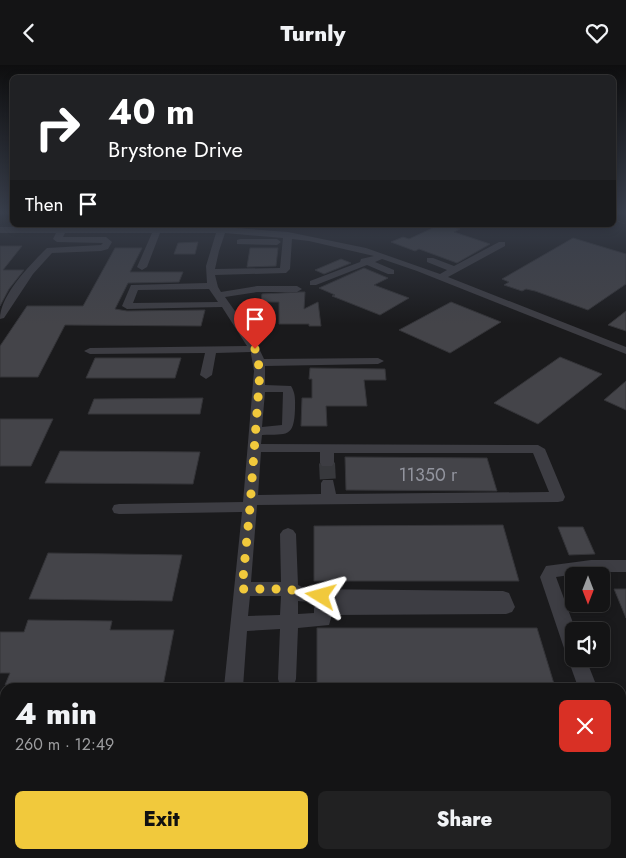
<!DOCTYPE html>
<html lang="en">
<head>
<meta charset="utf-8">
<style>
	body { margin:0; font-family:Jost,sans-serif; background:#212122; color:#f1f3f6; height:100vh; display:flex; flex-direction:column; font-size:19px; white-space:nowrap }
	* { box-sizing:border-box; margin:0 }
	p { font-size:16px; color:#9d9ea0 }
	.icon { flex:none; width:28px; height:28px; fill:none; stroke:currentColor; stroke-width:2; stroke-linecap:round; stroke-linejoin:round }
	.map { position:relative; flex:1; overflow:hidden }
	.side { position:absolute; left:0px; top:618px; width:626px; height:176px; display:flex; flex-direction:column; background:#141415; border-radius:15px 15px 0 0; box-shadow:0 2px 8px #0003,0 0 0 1px #333334 }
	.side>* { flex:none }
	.hud { position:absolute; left:10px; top:10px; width:606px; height:152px; border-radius:8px; box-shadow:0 2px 8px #0003,0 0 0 1px #333334; background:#202124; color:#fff; overflow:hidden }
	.needle { width:32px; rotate:180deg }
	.buttons { position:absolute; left:565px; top:502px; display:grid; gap:10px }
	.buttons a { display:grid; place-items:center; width:45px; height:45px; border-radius:8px; background:#141415; box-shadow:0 2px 8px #0003,0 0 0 1px #333334; font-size:25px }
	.pin { position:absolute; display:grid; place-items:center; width:42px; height:42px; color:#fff; margin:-51px -21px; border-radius:50% 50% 50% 0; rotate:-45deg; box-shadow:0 0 5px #0007 }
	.pin .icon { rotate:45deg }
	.me { position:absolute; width:55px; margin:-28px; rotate:278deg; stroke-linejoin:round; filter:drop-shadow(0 0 4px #0008) }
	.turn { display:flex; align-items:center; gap:18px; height:105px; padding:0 15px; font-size:22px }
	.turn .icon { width:65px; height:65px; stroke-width:2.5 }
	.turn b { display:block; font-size:35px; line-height:42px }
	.then { display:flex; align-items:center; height:48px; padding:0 15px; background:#0003; gap:10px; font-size:19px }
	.round { display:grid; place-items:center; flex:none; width:52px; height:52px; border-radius:8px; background:#212122 }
	.headline { display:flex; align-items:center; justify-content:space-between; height:85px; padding:0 15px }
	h1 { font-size:30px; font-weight:800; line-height:38px }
	.cta { display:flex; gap:10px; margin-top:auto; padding:10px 15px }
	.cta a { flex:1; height:58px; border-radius:8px; background:#f1c93c; color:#111; font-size:20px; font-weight:800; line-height:58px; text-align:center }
	.cta a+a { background:#212122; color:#f1f3f6 }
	header { display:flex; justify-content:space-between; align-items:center; height:65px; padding:0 15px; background:#141415; font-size:22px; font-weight:800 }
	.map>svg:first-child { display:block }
</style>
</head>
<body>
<header><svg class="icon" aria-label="back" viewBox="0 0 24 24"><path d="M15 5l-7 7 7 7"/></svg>Turnly<svg class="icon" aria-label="heart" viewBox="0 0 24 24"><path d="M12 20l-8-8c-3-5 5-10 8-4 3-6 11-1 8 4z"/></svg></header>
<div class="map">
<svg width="626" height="793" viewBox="0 0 626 793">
	<rect width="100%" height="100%" fill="#1a1a1c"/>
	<!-- building -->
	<path fill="#444449" stroke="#343438" d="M439,160H447L460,164L454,167L490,179L457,198L419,184L415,186L391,177L403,172L409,174Z
		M573,173L626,189V219L588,245L535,226L526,224L522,226L504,220L509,217L502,214Z
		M198,177L195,189H174L178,178Z
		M0,181H22L3,205H24L9,224L0,241Z
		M115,183H142L130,207H183L179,217L128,218L115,244L127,246L205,245L201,261L65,260L38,312H0V281L27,241H83Z
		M250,183H278L276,201L247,202Z
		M341,194L351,198L324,209L315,205Z
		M364,203L388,213L374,220L409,233L380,250L332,231L335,230L319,223Z
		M300,227H305L304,244L318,237L321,261H309V259H279V237H261L262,229Z
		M451,237L501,257L450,288L399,265Z
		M626,246V266L608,260Z
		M560,292L602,309L538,359L494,338Z
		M95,293H181L175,313H86Z
		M310,303L385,304L386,315H364L367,341H326L327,361H301L302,333H312V314H309Z
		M626,316V345L604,335Z
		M203,333L200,349H88L94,334Z
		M0,354H53L31,401H0Z
		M60,386L200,387L193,419L45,418Z
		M345,392L487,393L497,426L346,425Z
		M503,460L519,516H314V461Z
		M558,462H583L595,489L569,490Z
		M48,488L182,490L172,536L29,534Z
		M614,524H626V553Z
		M28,555L112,556L110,565H174L163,621L5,620L10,608H0V567H24Z
		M317,563H537L555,622H317Z"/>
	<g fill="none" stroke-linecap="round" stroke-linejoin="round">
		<!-- minor-tunnel -->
		<path stroke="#37383c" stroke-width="16" stroke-dasharray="16 8" stroke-linecap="butt" d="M327,398L328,418"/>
		<!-- path -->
		<path stroke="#414248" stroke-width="1" stroke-dasharray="2 2.5" stroke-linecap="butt" d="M614,155L626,159"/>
		<!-- minor -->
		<path fill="#3d3d43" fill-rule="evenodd" d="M0,162H222L288,167L366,183L440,209L447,205L427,197V193H433L454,201L499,177H505V181L448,212L626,282V289L417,206L382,194L375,197L394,205V209H388L367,200L316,220H310V216L360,197L361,194L374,191L309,176L292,174L290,204L286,208L215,210L218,222L221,227L257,221H297L302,224L297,227H257L225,232L254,273L264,294L378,293L384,296L378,299L265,301V320L291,321C296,329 295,336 295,344C294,373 287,369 262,370L261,379L538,380L545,384L565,432L563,436L558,437L257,440L251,517H281L280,469L283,465L288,463L293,465L296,469L298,520L306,524L503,526L509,528L515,542L512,547L506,549L332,550L329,560L298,563L296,614L294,620L287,622L280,620L278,614L280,564L247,566L243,622H224L242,447L119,449L114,448L112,444L114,440L119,439L243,437L254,306L251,289V287L216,288L212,310L206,314L200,310L205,288L90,289L84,286L90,283L247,281L222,242L127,244L122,241L131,220L207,218L206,201L216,168H160L147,202L142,205L137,202L152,168H65L63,172H106L112,177L108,184L101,186L52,188L33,209L4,253L0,254C0,230 30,200 47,183L101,180L103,178L57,177L53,174L56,168H0ZM225,168L283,173L280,203L215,204L219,186ZM209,224L218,237L133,238L138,225ZM265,327H283L282,360L262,362ZM261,387H320V398L322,401H332L334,398V388H533L549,427L336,429L333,415H323L321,418V429L258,430ZM250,531H281L280,550L248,551ZM298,536L318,538L314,543V548L298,549Z
			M240,174H277L281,177L277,180L237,179V175Z
			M591,495H626V507H591L556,512L576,566H574V594H586L597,622H578L568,594L569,592L565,586L540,512L546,501Z
			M621,710L626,712V741L621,739Z
			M42,789H65L64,793H41Z
			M133,789H155L154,793H132Z
			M207,789H229L228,793H206Z
			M588,789H612L613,793H589Z"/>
	</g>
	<!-- sky -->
	<linearGradient id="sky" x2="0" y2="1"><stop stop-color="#0e0e0f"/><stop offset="0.57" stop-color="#383e4b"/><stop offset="1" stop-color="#383e4b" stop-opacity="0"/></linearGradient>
	<rect width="626" height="259" fill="url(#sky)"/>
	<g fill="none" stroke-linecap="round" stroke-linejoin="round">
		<!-- route -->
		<path stroke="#f1c93c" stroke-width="9" stroke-dasharray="0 16.2" d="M255,284L260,306L250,442L242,524H290L304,531H321"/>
	</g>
	<g text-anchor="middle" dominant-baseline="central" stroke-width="5" stroke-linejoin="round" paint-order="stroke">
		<!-- number labels -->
		<g font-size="18" fill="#92949e">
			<text x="428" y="410">11350 r</text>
		</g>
	</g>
</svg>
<div class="buttons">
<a><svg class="needle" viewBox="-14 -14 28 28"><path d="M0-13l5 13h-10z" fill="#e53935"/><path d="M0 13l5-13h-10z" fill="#9d9ea0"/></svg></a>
<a><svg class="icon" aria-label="sound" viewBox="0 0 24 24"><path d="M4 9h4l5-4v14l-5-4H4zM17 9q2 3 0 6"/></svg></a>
</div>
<div class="pin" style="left:255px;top:284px;background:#d93025"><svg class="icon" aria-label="arrive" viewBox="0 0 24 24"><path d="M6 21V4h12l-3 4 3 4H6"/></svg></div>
<svg class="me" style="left:321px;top:531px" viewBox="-20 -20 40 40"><path d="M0-17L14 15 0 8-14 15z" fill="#f1c93c" stroke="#fff" stroke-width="4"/></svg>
<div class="hud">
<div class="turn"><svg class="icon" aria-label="right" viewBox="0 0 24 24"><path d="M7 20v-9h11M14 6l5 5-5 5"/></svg><div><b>40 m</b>Brystone Drive</div></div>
<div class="then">Then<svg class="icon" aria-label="arrive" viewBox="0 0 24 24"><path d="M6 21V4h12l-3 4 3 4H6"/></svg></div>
</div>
<section class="side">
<div class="headline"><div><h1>4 min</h1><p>260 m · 12:49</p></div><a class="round" style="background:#d93025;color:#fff"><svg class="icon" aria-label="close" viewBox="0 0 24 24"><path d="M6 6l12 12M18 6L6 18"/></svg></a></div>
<div class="cta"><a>Exit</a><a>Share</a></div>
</section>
</div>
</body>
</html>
